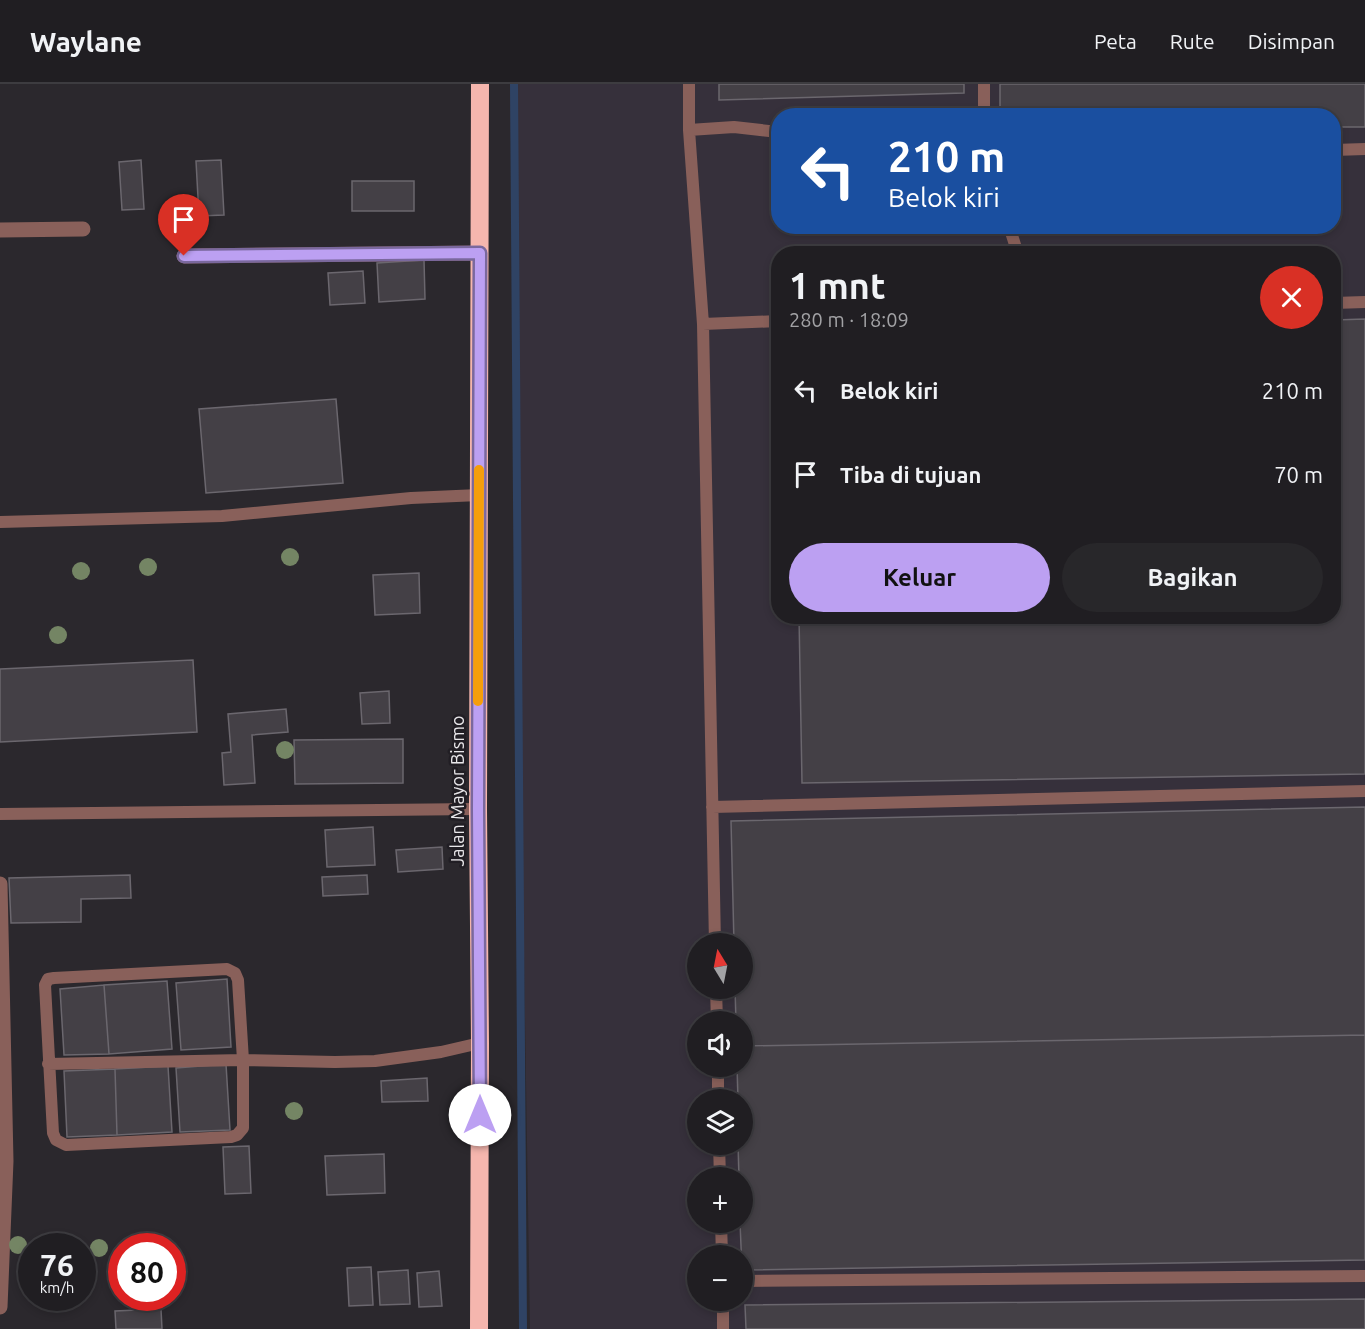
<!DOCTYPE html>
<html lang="id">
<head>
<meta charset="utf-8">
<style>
	body { margin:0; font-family:Ubuntu,sans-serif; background:#28272a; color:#f1f3f6; height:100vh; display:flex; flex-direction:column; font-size:22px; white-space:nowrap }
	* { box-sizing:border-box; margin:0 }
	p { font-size:20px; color:#a2a2a5 }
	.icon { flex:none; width:33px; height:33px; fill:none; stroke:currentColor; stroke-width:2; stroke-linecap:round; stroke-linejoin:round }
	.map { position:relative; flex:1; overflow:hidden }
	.panel { position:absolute; left:771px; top:162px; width:570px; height:378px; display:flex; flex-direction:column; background:#201e22; border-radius:24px; box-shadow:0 3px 9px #0003,0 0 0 2px #3d3c40 }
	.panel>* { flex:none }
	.banner { position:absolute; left:771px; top:24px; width:570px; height:126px; border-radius:24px; box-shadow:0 3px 9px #0003,0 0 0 2px #3d3c40; background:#1a4fa0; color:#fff; overflow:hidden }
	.needle { width:39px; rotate:350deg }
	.tools { position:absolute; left:687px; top:849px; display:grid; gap:12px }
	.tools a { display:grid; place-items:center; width:66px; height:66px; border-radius:50%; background:#201e22; box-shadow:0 3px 9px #0003,0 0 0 2px #3d3c40; font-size:30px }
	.speed { position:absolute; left:18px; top:1149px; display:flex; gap:12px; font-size:30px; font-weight:700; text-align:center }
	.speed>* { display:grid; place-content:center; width:78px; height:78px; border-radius:50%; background:#201e22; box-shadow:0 3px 9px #0003,0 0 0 2px #3d3c40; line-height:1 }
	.speed small { font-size:15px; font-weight:400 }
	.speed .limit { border:9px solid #d22; background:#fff; color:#111 }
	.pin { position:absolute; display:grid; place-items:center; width:51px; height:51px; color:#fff; margin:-62px -26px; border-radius:50% 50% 50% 0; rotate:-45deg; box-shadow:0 0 6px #0007 }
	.pin .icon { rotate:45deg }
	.me { position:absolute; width:66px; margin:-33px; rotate:0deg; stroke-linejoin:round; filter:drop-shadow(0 0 4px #0008) }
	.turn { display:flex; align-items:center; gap:21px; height:126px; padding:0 18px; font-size:27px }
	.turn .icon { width:78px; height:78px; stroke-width:2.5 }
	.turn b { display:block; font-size:42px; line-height:51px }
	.round { display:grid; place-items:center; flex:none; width:63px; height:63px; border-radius:32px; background:#28272a }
	.summary { display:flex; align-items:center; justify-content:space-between; height:102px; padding:0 18px }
	h1 { font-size:36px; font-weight:700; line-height:45px }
	.action { display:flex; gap:12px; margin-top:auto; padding:12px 18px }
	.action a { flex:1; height:69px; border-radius:36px; background:#bca0f2; color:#111; font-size:24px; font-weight:700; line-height:69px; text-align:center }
	.action a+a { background:#28272a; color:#f1f3f6 }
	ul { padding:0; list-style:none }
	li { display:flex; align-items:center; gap:18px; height:84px; padding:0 18px }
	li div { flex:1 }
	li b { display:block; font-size:22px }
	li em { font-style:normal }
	header { display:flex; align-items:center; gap:36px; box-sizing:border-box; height:84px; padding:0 30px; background:#201e22; border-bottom:2px solid #3d3c40 }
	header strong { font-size:28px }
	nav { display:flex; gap:33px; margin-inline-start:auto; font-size:21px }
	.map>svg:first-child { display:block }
</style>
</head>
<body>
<header>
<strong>Waylane</strong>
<nav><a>Peta</a><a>Rute</a><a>Disimpan</a></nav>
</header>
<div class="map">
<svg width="1365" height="1245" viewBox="0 0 1365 1245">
	<rect width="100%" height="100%" fill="#2b282d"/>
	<!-- built -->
	<path fill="#36303b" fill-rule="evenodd" d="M510,0H1365V1245H530ZM778,32H1334V142H778ZM778,170H1334V532H778ZM698,860H742V904H698ZM698,938H742V982H698ZM698,1016H742V1060H698ZM698,1094H742V1138H698ZM698,1172H742V1216H698Z"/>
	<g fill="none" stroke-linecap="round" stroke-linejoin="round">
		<!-- stream -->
		<path stroke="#2f4364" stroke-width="8" d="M514,0L523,1245"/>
	</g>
	<!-- building -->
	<path fill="#444046" stroke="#6b676e" stroke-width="1.5" d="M719,0H964V9L719,16Z
		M1000,0H1365V43H1334V32H1000Z
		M141,76L144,125L122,126L119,78Z
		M221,76L224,131L199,132L196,77Z
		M352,97H414V127H352Z
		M424,176L425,215L379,218L377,179Z
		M363,187L365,219L330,221L328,189Z
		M1365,235V690L802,699L799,532H1334V236Z
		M336,315L343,399L206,409L199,325Z
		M419,489L420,529L375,531L373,491Z
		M193,576L197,648L0,658V585Z
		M389,607L390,639L362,640L360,609Z
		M286,625L288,648L252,651L255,699L224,701L222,669L231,668L228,630Z
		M403,655V699L295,700L294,656Z
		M1365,723V951L742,962V938H736L735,904H742V860H734L731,737Z
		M373,743L375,781L327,783L325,746Z
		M442,763L443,785L398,788L396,766Z
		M130,791L131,814L81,815V838L11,839L9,794Z
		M367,791L368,810L323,812L322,793Z
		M227,895L231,963L181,966L176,899Z
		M167,897L172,965L109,970L104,901Z
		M104,901L109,970L64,971L60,905Z
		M1365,951V1176L742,1186L740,1138H742V1094H739L738,1060H742V1016H738L737,982H742V962Z
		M226,980L230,1046L180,1048L176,984Z
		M168,982L172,1048L117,1051L115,985Z
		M115,985L117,1051L67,1053L64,987Z
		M427,994L428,1017L382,1018L381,997Z
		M249,1062L251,1109L225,1110L223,1063Z
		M384,1070L385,1109L327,1111L325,1072Z
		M371,1183L373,1221L349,1222L347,1184Z
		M408,1186L410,1220L380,1221L378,1188Z
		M439,1187L442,1222L419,1223L417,1189Z
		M1365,1215V1245H746L745,1221Z
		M161,1225L162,1245H116L115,1227Z"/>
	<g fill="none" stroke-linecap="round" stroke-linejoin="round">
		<!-- lane -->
		<path stroke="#89605a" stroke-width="12" d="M689,0V46L734,43L778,48
			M984,32V0
			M689,46L703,240L715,860
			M1334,66L1365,65
			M1009,142L1018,170
			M1334,219L1365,218
			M703,240L778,237
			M0,438L222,432L411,414L479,411
			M712,723L1365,707
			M0,730L478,725
			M227,885L235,889L238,896L243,976V1044L237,1051L231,1053L66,1061L56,1056L53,1049L45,901L48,895L54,894Z
			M716,904L717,938
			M48,980L243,976L335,978L375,977L441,968L480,959
			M718,982V1016
			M719,1060L720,1094
			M721,1138L722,1172
			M742,1197L1365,1192
			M723,1216V1245"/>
		<!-- street -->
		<path stroke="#89605a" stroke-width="15" d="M0,146L83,145
			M184,172L480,169
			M0,800L6,1077L0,1223"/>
		<!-- highway -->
		<path stroke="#f5b6ae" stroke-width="18" d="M479,1245L480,959L478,725L480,0"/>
	</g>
	<!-- trees -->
	<g fill="#748564">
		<circle cx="290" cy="473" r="9"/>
		<circle cx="148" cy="483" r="9"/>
		<circle cx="81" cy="487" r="9"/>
		<circle cx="58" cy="551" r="9"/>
		<circle cx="285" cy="666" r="9"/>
		<circle cx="294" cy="1027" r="9"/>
		<circle cx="18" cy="1161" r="9"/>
		<circle cx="99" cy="1164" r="9"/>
	</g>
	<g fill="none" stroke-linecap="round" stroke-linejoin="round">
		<!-- route casing -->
		<g stroke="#7a689d" stroke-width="15">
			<path id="route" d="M184,172L480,169L478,725L480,1031"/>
		</g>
		<!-- route -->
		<use href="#route" stroke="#bca0f2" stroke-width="10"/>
		<!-- slow -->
		<path stroke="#f59e0b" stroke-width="10" d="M478,617L479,386"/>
	</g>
	<g text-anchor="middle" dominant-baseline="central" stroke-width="5" stroke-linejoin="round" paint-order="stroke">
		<!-- street labels -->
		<g font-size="18" fill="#e9e7ea" stroke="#211e24">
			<text transform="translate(457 707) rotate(-90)">Jalan Mayor Bismo</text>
		</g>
	</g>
</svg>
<div class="tools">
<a><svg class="needle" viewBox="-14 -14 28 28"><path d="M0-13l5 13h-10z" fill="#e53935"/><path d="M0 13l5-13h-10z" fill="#a2a2a5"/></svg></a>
<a><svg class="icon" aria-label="sound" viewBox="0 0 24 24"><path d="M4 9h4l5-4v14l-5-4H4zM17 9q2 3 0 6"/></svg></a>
<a><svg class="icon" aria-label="layers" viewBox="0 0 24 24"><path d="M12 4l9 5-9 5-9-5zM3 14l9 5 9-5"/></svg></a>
<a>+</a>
<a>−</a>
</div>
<div class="speed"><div>76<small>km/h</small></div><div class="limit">80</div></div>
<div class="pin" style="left:184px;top:172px;background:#d93025"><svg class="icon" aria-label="arrive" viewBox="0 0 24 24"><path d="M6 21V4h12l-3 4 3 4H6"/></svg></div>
<svg class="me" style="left:480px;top:1031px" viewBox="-20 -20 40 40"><circle r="19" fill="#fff"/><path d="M0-13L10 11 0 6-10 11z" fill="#bca0f2"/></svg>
<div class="banner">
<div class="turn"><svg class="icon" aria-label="left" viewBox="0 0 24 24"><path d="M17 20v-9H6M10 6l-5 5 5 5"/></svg><div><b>210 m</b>Belok kiri</div></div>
</div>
<section class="panel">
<div class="summary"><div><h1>1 mnt</h1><p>280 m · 18:09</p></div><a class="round" style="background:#d93025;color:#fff"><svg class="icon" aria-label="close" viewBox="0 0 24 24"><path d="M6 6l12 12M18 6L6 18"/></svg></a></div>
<ul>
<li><svg class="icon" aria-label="left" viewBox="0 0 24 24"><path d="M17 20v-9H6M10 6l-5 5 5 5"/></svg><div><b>Belok kiri</b></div><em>210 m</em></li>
<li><svg class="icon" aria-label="arrive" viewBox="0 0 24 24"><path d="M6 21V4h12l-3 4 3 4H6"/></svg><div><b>Tiba di tujuan</b></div><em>70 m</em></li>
</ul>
<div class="action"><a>Keluar</a><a>Bagikan</a></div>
</section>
</div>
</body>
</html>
